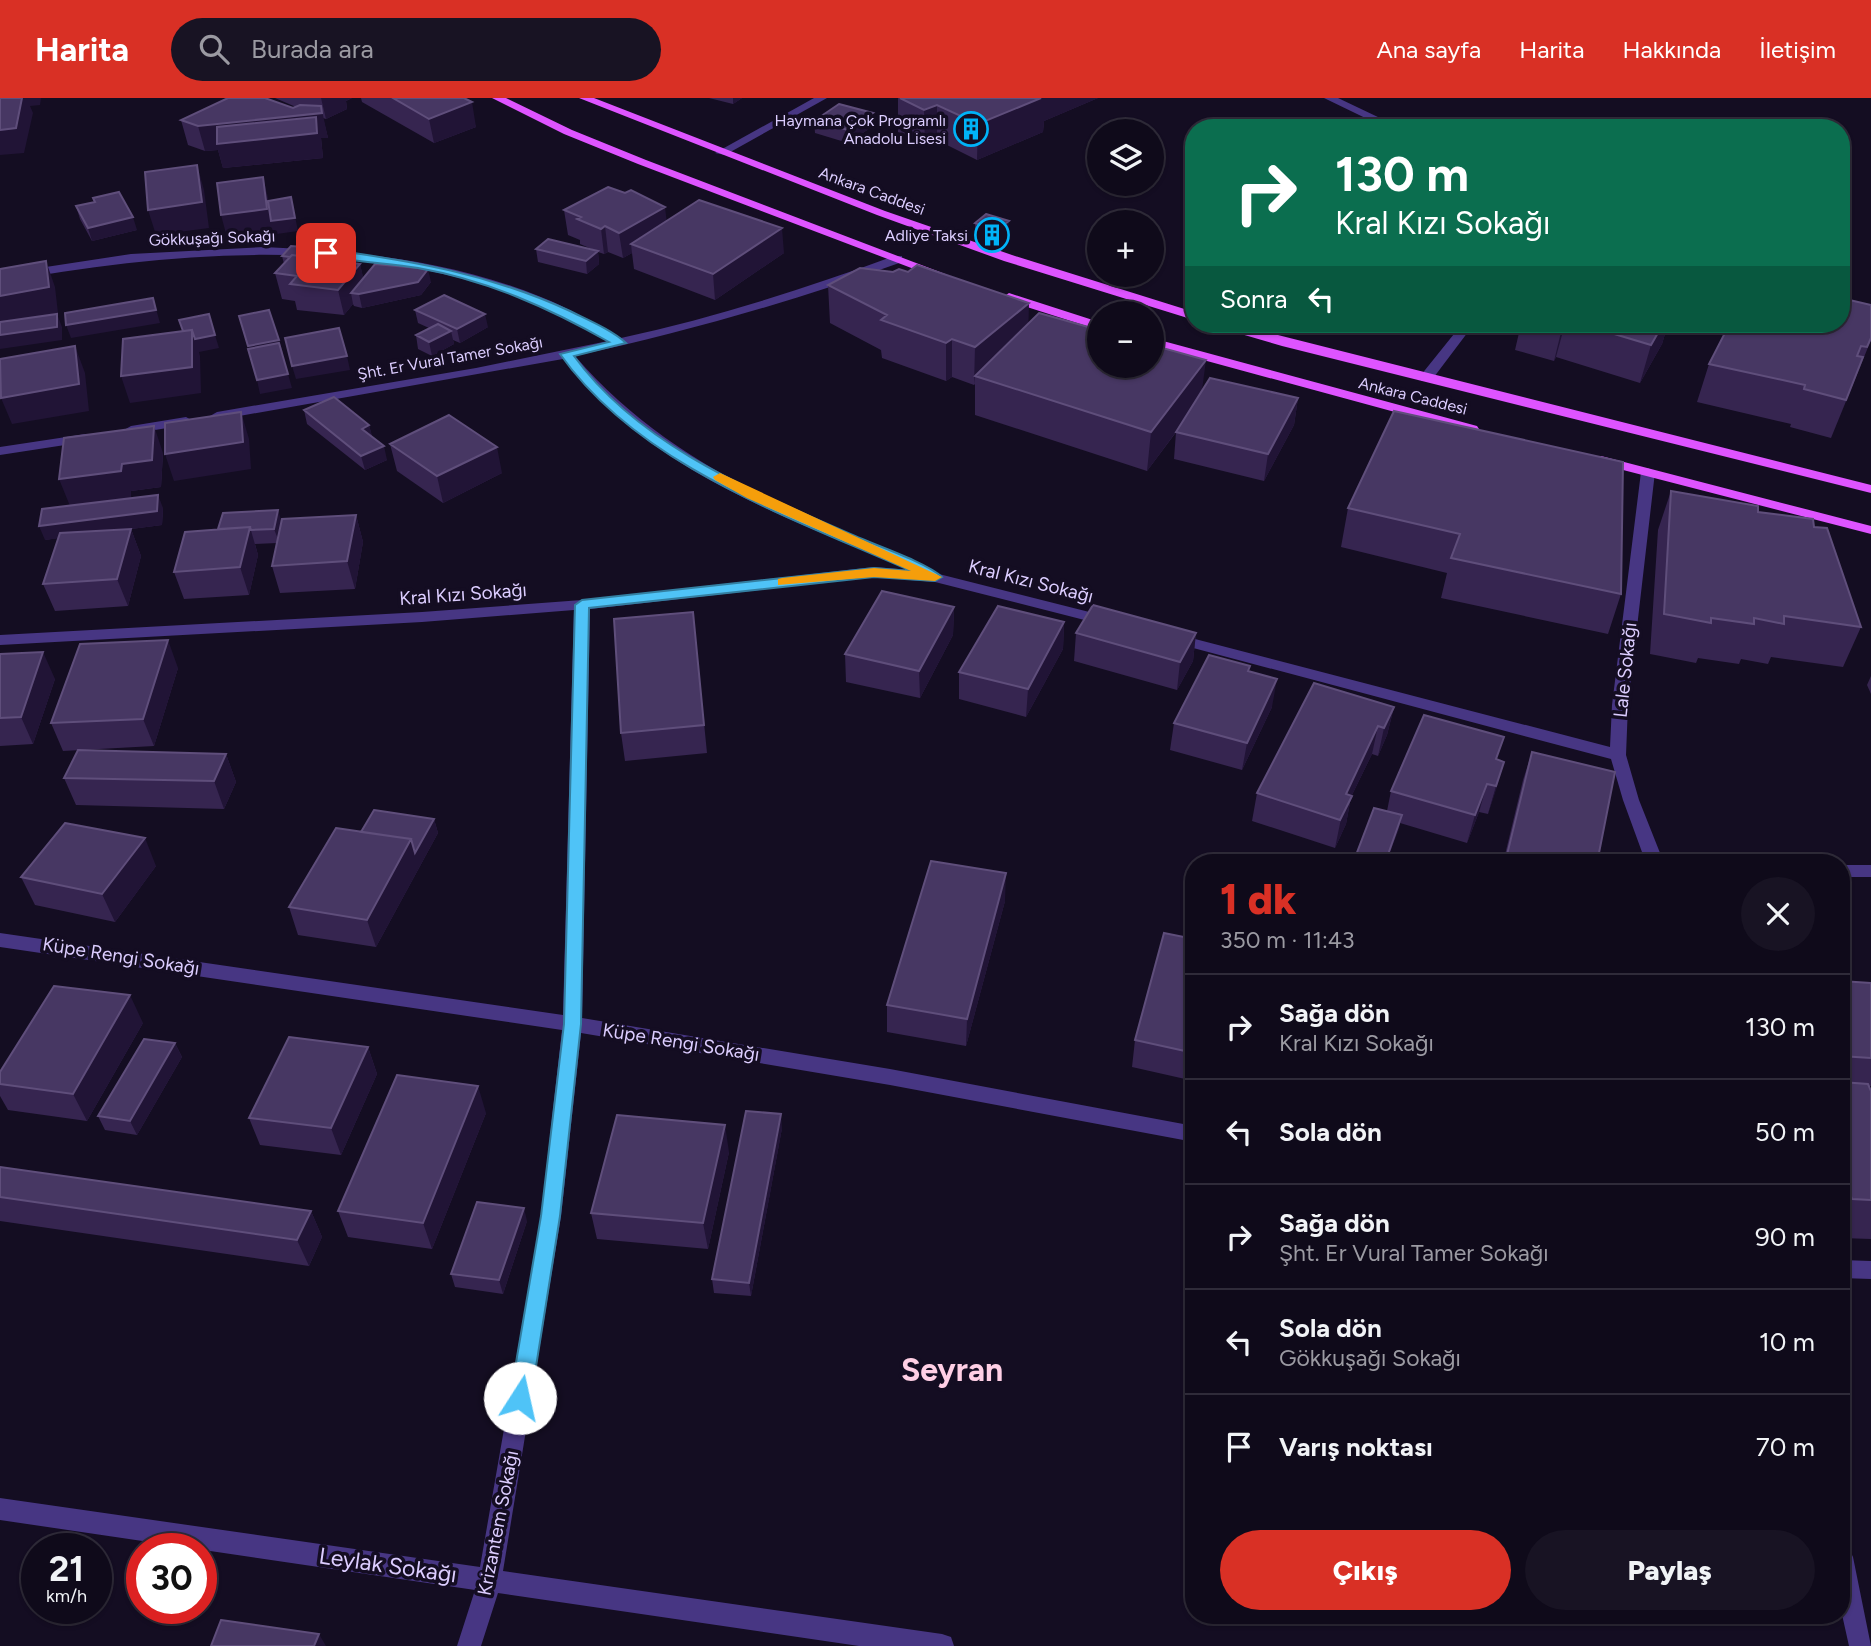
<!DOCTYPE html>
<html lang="tr">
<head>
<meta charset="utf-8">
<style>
	body { margin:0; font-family:Figtree,sans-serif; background:#181323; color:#f1f3f6; height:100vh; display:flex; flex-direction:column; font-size:26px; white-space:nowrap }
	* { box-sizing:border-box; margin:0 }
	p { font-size:23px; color:#9b9aa2 }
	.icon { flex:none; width:38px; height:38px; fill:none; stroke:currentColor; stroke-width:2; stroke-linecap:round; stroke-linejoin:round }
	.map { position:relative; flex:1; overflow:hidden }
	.drawer { position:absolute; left:1185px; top:756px; width:665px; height:770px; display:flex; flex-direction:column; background:#0f0a1a; border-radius:28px; box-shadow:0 2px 5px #0004,0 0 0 2px #2f2b39 }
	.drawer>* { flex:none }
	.hud { position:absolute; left:1185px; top:21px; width:665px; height:214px; border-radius:28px; box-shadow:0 2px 5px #0004,0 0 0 2px #2f2b39; background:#0b6e4f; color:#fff; overflow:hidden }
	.fabs { position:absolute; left:1087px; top:21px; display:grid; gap:14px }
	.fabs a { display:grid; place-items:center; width:77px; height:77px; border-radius:50%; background:#0f0a1a; box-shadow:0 2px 5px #0004,0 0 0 2px #2f2b39; font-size:35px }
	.speed { position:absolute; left:21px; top:1435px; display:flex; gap:14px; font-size:35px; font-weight:700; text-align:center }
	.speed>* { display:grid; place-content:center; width:91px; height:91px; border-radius:50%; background:#0f0a1a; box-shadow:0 2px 5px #0004,0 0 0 2px #2f2b39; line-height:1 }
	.speed small { font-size:18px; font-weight:400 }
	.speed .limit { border:10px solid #d22; background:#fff; color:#111 }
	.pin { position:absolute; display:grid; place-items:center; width:60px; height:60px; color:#fff; margin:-30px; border-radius:14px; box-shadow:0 4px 10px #0006 }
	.me { position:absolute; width:77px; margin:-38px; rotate:10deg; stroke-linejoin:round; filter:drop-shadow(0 0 5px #0008) }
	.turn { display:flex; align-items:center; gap:24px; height:147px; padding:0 35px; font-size:32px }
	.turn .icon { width:91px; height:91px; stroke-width:2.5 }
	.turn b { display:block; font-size:49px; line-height:60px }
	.then { display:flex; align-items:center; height:66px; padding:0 35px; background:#0003; gap:14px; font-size:26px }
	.round { display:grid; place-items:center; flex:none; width:74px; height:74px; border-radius:37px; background:#181323 }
	.headline { display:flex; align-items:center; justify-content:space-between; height:119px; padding:0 35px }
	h1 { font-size:42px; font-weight:800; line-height:52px; color:#d93025 }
	.cta { display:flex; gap:14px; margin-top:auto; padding:14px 35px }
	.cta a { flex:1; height:80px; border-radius:42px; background:#d93025; color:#fff; font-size:28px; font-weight:800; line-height:80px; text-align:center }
	.cta a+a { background:#181323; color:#f1f3f6 }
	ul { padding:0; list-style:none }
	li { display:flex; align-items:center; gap:21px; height:105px; padding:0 35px; border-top:2px solid #2f2b39 }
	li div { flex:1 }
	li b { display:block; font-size:26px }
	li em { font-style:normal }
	header { display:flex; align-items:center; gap:42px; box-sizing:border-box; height:98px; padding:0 35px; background:#d93025; color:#fff }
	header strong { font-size:33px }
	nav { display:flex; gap:38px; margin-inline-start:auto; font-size:24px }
	.search { width:490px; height:63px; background:#181323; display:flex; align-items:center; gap:18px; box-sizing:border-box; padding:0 24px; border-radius:38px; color:#9b9aa2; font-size:26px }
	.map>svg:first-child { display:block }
</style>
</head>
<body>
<header>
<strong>Harita</strong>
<div class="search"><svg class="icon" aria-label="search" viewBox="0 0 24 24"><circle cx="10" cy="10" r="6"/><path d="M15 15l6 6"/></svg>Burada ara</div>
<nav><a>Ana sayfa</a><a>Harita</a><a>Hakkında</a><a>İletişim</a></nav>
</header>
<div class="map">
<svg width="1871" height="1548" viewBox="0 0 1871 1548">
	<rect width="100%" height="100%" fill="#140d22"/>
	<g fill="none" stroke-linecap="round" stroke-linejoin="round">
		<!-- minor -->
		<path fill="#473683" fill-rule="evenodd" d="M814,0H827L725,57L715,55Z
			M1324,0H1338L1401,30H1386Z
			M264,149C358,153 453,163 541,199C569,210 595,226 621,240C714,220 804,191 894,158H902V164C795,203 686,234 575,258C672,370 797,414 929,470L931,474L1113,520L1116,523L1108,528L935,484L874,479L590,511L582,920L890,971L1194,1028V1044L890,987L581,935L561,1118L503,1473L942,1536L951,1539L954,1548H859L498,1495L481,1548H457L475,1492L0,1422V1400L480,1469L541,1118L562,932L0,849V835L563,917L574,512L422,524L0,547V537L422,514L582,502L874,469L910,472C816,432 716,396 635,333C608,312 586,287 563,261L217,322L210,318L217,314L476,270L608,243C583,230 559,215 533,204C364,136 174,153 0,184V176L131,156Z
			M1462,226H1474L1431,283H1421V277Z
			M186,319L193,323L191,326L131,336L124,332L131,328Z
			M86,336L91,337V343L0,357V349Z
			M1648,370L1655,374L1628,607L1626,657L1639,702L1664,765H1646L1623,702L1611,661L1167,543L1164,540L1172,535L1610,649L1612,607L1641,374Z
			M1841,767H1871V779H1841Z
			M1841,1162L1871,1163V1181L1841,1180Z
			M1841,1448L1849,1451L1853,1459L1871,1548H1849L1841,1512Z"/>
		<!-- major -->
		<path fill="#de54ff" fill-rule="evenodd" d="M492,0H506L572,32L646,62L945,176L935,179L638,66L564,36Z
			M579,0H594L885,113L1012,157L1194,214V222L1004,163L877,117Z
			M1009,195L1099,224V232L1005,202L1003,199Z
			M1215,226H1234L1871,387V395L1282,248L1217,229Z
			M1152,240L1477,328L1479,331L1472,335L1152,248Z
			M1601,358L1871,428V436L1596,365L1594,362Z"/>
	</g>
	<!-- wall -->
	<path fill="#362550" d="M275,0H352L346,3L347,11L326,21L323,20L328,40H321L323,60L223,70L218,52L205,53L188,47L181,22L293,10L296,9Z
		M361,0H464L476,29L434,45L362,4Z
		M709,0H742L733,6Z
		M898,0H1098L1044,23L1043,34L977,62L937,42L925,47L898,34Z
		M814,23L873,28L848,45L815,35Z
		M93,100L137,132L92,143L80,121L76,108L94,104Z
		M564,112L667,123L784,155L715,202L634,171L632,155L623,160L608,154L604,156L598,154L599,166L587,176L538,164L536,151L594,152L580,146V142L568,137Z
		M975,125L1008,136L997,145L975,138Z
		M282,158L360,166L363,180L431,184L421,197L362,210L354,208L353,206L344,217L297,212L295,203L282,201L275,175L284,166Z
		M828,187L1028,226L1202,292L1298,300L1294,327L1264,383L1174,361L1176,334L1180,329L1147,373L975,317V286L974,287L952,279L946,283L882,260L881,252L830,225Z
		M415,212L488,229L460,245L453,242L454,246L432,258L418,251L416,237L429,230L418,225Z
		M1521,226H1672L1667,236H1665L1662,246L1640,285L1556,259L1554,263L1515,252Z
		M1731,226H1841L1871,242L1831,340L1790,329L1791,326L1697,304L1709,266Z
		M304,312L369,327L372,339L387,362L365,372L307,326Z
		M1394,313L1621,496L1608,536L1441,500L1447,475L1341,449L1348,410Z
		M390,346L502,375L443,405L397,373Z
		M163,355L161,389L131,393V400L163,410L162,427L131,431L141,458L128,508L55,513L43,486L58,440L45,442L70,408Z
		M1671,393L1814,429L1861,529L1843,569L1771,559L1768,566L1741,561L1739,566L1698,560L1696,565L1650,556L1658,432Z
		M356,417L363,444L355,491L280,495L272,468L277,445L255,446L258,457L249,497L184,501L174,474L218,431L282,424Z
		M954,509L953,537L920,600L846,584L845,556Z
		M693,514L707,655L625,663L621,635Z
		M1064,524L1063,551L1026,619L959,601V574Z
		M1076,535H1196L1193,563L1177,592L1074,563Z
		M0,556L55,581L33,646L0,648Z
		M178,570L154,648L63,653L51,625Z
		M1249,574L1272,609L1242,672L1170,652L1174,625Z
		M1871,578V596L1867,587Z
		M1394,609L1387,637L1378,658L1372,656L1351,699L1346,726L1335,750L1252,723L1257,695Z
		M1532,654L1597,765H1503L1523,682Z
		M226,656L236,684L224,711L76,707L64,680Z
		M1498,662L1504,664L1488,716L1479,714L1467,745L1400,725L1386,765H1353L1387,713L1391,693Z
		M434,721L438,735L376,849L298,837L289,809L361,734Z
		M156,768L115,824L35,807L21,779Z
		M1005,803L966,948L887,934V907Z
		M1194,841V983L1132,969L1135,942Z
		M1841,883L1871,885V988H1869L1871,993V1141L1841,1140Z
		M143,925L87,1023L8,1012L0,998V974Z
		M175,945L182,959L137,1037L105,1032L98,1018Z
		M368,949L377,976L341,1057L260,1047L249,1020Z
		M486,1015L432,1151L348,1139L338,1113Z
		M782,1030L751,1198L714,1195L712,1181Z
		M729,1054L708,1151L597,1141L591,1115Z
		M0,1069L311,1113L322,1139L309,1168L0,1123Z
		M527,1123L503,1196L455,1189L451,1176Z"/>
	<!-- shaded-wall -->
	<path fill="#211436" d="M0,0H41L40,7L30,8L33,15L24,55L0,57Z
		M321,0H352L346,3L347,11L326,21Z
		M733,0H742L733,6Z
		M1033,0H1098L1044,23L1043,34L977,62L978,26Z
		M472,4L476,29L434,45L429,21Z
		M937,7V42L925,47L924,12Z
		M321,8L328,40H321L323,60L223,70L218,52L205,53L198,28Z
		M873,15V28L848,45V32Z
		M197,67L204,92L209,130L156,137L148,112Z
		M263,79L269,104L291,99L298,133L228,143L221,117Z
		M665,109L668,134L631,146L632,155L623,160L619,135Z
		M133,119L137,132L92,143L88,130Z
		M1009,123L1008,136L997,145V132Z
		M605,128L608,154L604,156L601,131Z
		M782,130L784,155L715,202L713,176Z
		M340,152L343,165L331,163Z
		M598,153L599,166L587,176L586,163Z
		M46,163L55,189L58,215L0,225V198Z
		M360,166L366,191L428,171L431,184L421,197L362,210L359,196L351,195L353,206L344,217L338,192Z
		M153,200L160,225L71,240L66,227Z
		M1029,205L1028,243L975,278L974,287L975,249Z
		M57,216L62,229V242L0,251V237Z
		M485,216L488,229L460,245L457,231Z
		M1563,226H1565L1556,259L1554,263Z
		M1661,226H1668L1662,246L1640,285L1651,247Z
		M192,232L215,237L219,250L199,254L200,258L201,295L130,305L121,278Z
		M451,233L454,246L432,258L429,244Z
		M952,241V279L946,283V245Z
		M279,242L283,255L252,261L248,248Z
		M75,248L85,275L89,313L12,326L1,300Z
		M347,258L350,272L296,281L292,268Z
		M1206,262L1201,300L1147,373L1151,334Z
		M288,276L292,290L260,296L257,282Z
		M1298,300L1294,327L1264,383L1268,356Z
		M241,314L249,341L251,371L174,383L165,356Z
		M369,327L373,341L362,331Z
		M154,328L163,355L161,389L131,393V400L70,408L59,381L122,366Z
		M384,348L387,362L365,372L361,358Z
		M497,349L502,375L443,405L437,378Z
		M158,397L163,410L162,427L131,431L141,458L128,508L117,481L131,431L45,442L39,428Z
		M278,412L282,425L279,444L274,431Z
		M356,417L363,444L355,491L347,463Z
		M250,429L258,457L249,497L240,469Z
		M954,509L953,537L920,600L919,573Z
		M1064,524L1063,551L1026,619L1028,591Z
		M1196,535L1193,563L1177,592L1180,564Z
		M168,542L178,570L154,648L143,621Z
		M43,554L55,581L33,646L21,619Z
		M1277,581L1272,609L1242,672L1247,645Z
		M1394,609L1387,637L1378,658L1384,630Z
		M1378,628L1372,656L1351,699L1346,726L1335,750L1346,696Z
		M226,656L236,684L224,711L214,683Z
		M1504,664L1496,692L1488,716L1496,688Z
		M1487,686L1479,714L1467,745L1475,717Z
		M1402,717L1399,731L1386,765H1385Z
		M434,721L438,735L376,849L367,822L411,741Z
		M145,740L156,768L115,824L102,796Z
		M1006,775L1005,803L966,948L967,921Z
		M130,897L143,925L87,1023L73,996Z
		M175,945L182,959L137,1037L130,1023Z
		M368,949L377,976L341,1057L331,1030Z
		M478,988L486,1015L432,1151L423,1125Z
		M781,1016L782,1030L751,1198L749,1185Z
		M725,1027L729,1054L708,1151L703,1125Z
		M524,1110L527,1123L503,1196L499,1182Z
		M311,1113L322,1139L309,1168L297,1142Z
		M319,1536L326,1548H314Z"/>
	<!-- building -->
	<path fill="#473763" stroke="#5f4e7b" stroke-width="2" d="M0,0H22L16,30L0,32Z
		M228,0H265L293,10L300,7L321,8L322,15L198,28L181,22Z
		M393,0H464L472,4L429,21Z
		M900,0H1041L978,26L937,7L924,12Z
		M839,6L873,15L848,32L814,23Z
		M316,19L317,35L217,46V29Z
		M197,67L202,104L148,112L145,74Z
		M263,79L267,111L221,117L217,85Z
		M608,89L625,95L631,92L665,109L619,135L605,128L601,131L577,121L581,119L564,112Z
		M119,94L133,119L88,130L76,108L95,104L93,100Z
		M291,99L295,120L271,123L268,103Z
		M699,102L782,130L713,176L631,146Z
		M986,116L1009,123L997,132L975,125Z
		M548,141L598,153L586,163L536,151Z
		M291,148L340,152L332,162L292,157L290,159L282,158Z
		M292,157L360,166L338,192L290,186L297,178L275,175Z
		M46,163L49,189L0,198V171Z
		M375,166L428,171L418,184L359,196L351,195Z
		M917,167L1029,205L975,249L952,241L946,245L881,222L887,217L828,187L860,170L893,174L899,171L908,174Z
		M444,197L485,216L457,231L415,212Z
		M153,200L156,212L66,227L65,215Z
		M1841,200L1871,207V240L1867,249L1861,248L1857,258L1863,259L1846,302L1804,291L1805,287L1709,266L1729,227L1733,229L1735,226H1841Z
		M269,212L279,242L248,248L239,218Z
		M1039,215L1099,232V268H1152V247L1206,262L1151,334L975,278Z
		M57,216V229L0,237V224Z
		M209,216L215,237L195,241L192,232L183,233L179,222Z
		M438,226L451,233L429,244L416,237Z
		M1581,226H1663L1651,247Z
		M339,230L347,258L292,268L285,240Z
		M192,232V269L121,278L123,241Z
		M279,245L288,276L257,282L248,251Z
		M75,248L79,286L1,300L0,261Z
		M1210,280L1298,300L1268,356L1176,334Z
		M334,299L369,327L362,331L384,348L361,358L304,312Z
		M1394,313L1623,364L1621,496L1451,460L1460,436L1348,410Z
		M241,314L243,344L165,356V325Z
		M449,317L497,349L437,378L390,346Z
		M154,328L152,362L122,366L121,373L59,381L64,340Z
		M1671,393L1758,408V414L1813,421L1814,429L1827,430L1861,529L1784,518V526L1754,520V526L1711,520V525L1664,516Z
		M158,397L157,413L39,428L42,411Z
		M278,412L274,431L251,432L250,429L218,431L223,415Z
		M356,417L347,463L272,468L282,421Z
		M250,429L240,469L174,474L185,434Z
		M131,431L117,481L43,486L60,435Z
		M882,493L954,509L919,573L845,556Z
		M1093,507L1196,535L1180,564L1076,535Z
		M998,508L1064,524L1028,591L959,574Z
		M693,514L704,627L621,635L614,521Z
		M168,542L143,621L51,625L80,546Z
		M43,554L21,619L0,620V556Z
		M1209,557L1250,568L1248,573L1277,581L1247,645L1174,625Z
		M1314,585L1394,609L1384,630L1378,628L1346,696L1352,698L1340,722L1257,695Z
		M1424,617L1504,639L1496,661L1504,664L1496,688L1487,686L1475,717L1391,693Z
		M78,652L226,656L214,683L64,680Z
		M1532,654L1615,674L1597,765H1505Z
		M1374,710L1402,717L1385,765H1353Z
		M374,712L434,721L415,755L411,741L361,734Z
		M65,725L145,740L102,796L21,779Z
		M336,730L411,741L367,822L289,809Z
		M931,763L1006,775L967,921L887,907Z
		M1164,835L1194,841V955L1135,942Z
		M1841,883L1871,885V960L1841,958Z
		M54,888L130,897L73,996L0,986V974Z
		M289,939L368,949L331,1030L249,1020Z
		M144,941L175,945L130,1023L98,1018Z
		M397,977L478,988L423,1125L338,1113Z
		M1841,984L1868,986L1871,993V1102L1852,1101L1841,1070Z
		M746,1013L781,1016L749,1185L712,1181Z
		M617,1017L725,1027L703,1125L591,1115Z
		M0,1069L311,1113L297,1142L0,1099Z
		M477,1104L524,1110L499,1182L451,1176Z
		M221,1522L319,1536L314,1548H211Z"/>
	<!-- route -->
	<path fill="#4fc3f7" stroke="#337fa1" stroke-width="2" d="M326,151C413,163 490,176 570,213C588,222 612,232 626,245L574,258C640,349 755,394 855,438C875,447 928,465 942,479L935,483L874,479L589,510L581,926L560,1118L531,1300L528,1307L520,1309L513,1307L510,1300L541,1118L564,926L575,507L582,502L874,470L911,473C790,419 639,368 560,256L609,244C549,210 487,182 418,170C386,165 353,164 322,157L320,155Z"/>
	<!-- slow -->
	<path fill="#f59e0b" d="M720,375L942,479L935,483L874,479L778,487V481L782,480L874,470L911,473L747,400L715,382L713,379Z"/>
	<!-- icons -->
	<defs>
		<g id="building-ring" transform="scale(1.75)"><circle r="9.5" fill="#140d22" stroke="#00b3f8" stroke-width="1.5"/><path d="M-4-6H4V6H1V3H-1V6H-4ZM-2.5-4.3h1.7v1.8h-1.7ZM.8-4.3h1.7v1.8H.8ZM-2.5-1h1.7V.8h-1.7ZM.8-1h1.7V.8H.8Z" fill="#00b3f8"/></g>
	</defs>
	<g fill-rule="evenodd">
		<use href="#building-ring" x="971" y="31"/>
		<use href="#building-ring" x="992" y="137"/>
	</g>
	<g text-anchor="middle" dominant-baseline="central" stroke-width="7" stroke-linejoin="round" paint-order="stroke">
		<!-- far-poi labels -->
		<g font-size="16" fill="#dccdff" stroke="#140d22" text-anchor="end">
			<text x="946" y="22">Haymana Çok Programlı<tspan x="946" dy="18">Anadolu Lisesi</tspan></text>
			<text x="968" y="137">Adliye Taksi</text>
		</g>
		<!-- far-street labels -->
		<g font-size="16" fill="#dccdff" stroke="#140d22">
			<text transform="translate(872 93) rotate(20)">Ankara Caddesi</text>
			<text transform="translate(212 140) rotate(-2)">Gökkuşağı Sokağı</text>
			<text transform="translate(450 260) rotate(-10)">Şht. Er Vural Tamer Sokağı</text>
			<text transform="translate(1413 298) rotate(14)">Ankara Caddesi</text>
		</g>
		<!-- street labels -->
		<g font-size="19" fill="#dccdff" stroke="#140d22">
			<text transform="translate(1031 483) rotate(14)">Kral Kızı Sokağı</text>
			<text transform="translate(463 496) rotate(-4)">Kral Kızı Sokağı</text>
			<text transform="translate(1625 572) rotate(-84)">Lale Sokağı</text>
			<text transform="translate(121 858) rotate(9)">Küpe Rengi Sokağı</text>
			<text transform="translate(681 944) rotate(9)">Küpe Rengi Sokağı</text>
			<text transform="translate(498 1425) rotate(-79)">Krizantem Sokağı</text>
		</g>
		<!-- near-street labels -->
		<g font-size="23" fill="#dccdff" stroke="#140d22">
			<text transform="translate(388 1467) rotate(8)">Leylak Sokağı</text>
		</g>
		<!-- near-district labels -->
		<g font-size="32" font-weight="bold" fill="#ffcfe5" stroke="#140d22">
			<text x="952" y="1272">Seyran</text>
		</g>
	</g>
</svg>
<div class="fabs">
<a><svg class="icon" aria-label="layers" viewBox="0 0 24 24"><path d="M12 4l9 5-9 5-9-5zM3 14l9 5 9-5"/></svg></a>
<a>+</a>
<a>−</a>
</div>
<div class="speed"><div>21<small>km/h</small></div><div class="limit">30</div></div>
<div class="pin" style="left:326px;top:155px;background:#d93025"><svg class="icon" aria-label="arrive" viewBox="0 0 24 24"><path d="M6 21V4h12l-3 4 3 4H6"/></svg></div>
<svg class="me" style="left:520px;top:1300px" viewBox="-20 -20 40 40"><circle r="19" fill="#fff"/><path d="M0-13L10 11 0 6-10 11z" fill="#4fc3f7"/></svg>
<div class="hud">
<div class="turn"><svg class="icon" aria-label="right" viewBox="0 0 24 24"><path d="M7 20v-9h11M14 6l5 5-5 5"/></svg><div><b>130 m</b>Kral Kızı Sokağı</div></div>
<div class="then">Sonra<svg class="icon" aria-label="left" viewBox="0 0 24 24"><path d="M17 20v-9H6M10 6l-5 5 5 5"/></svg></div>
</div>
<section class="drawer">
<div class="headline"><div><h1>1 dk</h1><p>350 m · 11:43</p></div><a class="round"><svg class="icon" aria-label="close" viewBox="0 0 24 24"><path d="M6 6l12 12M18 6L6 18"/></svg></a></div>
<ul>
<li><svg class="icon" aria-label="right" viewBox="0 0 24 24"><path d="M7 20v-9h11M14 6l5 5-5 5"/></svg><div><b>Sağa dön</b><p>Kral Kızı Sokağı</p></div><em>130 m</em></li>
<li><svg class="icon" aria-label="left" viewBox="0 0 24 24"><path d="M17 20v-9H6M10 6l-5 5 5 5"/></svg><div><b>Sola dön</b></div><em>50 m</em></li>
<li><svg class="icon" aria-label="right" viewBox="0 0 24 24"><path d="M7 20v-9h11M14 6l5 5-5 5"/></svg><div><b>Sağa dön</b><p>Şht. Er Vural Tamer Sokağı</p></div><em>90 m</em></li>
<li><svg class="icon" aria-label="left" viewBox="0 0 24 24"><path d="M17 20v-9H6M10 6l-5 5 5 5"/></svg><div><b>Sola dön</b><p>Gökkuşağı Sokağı</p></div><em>10 m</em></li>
<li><svg class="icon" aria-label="arrive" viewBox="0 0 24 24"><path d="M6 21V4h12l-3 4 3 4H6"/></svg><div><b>Varış noktası</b></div><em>70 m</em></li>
</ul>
<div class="cta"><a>Çıkış</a><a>Paylaş</a></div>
</section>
</div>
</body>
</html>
